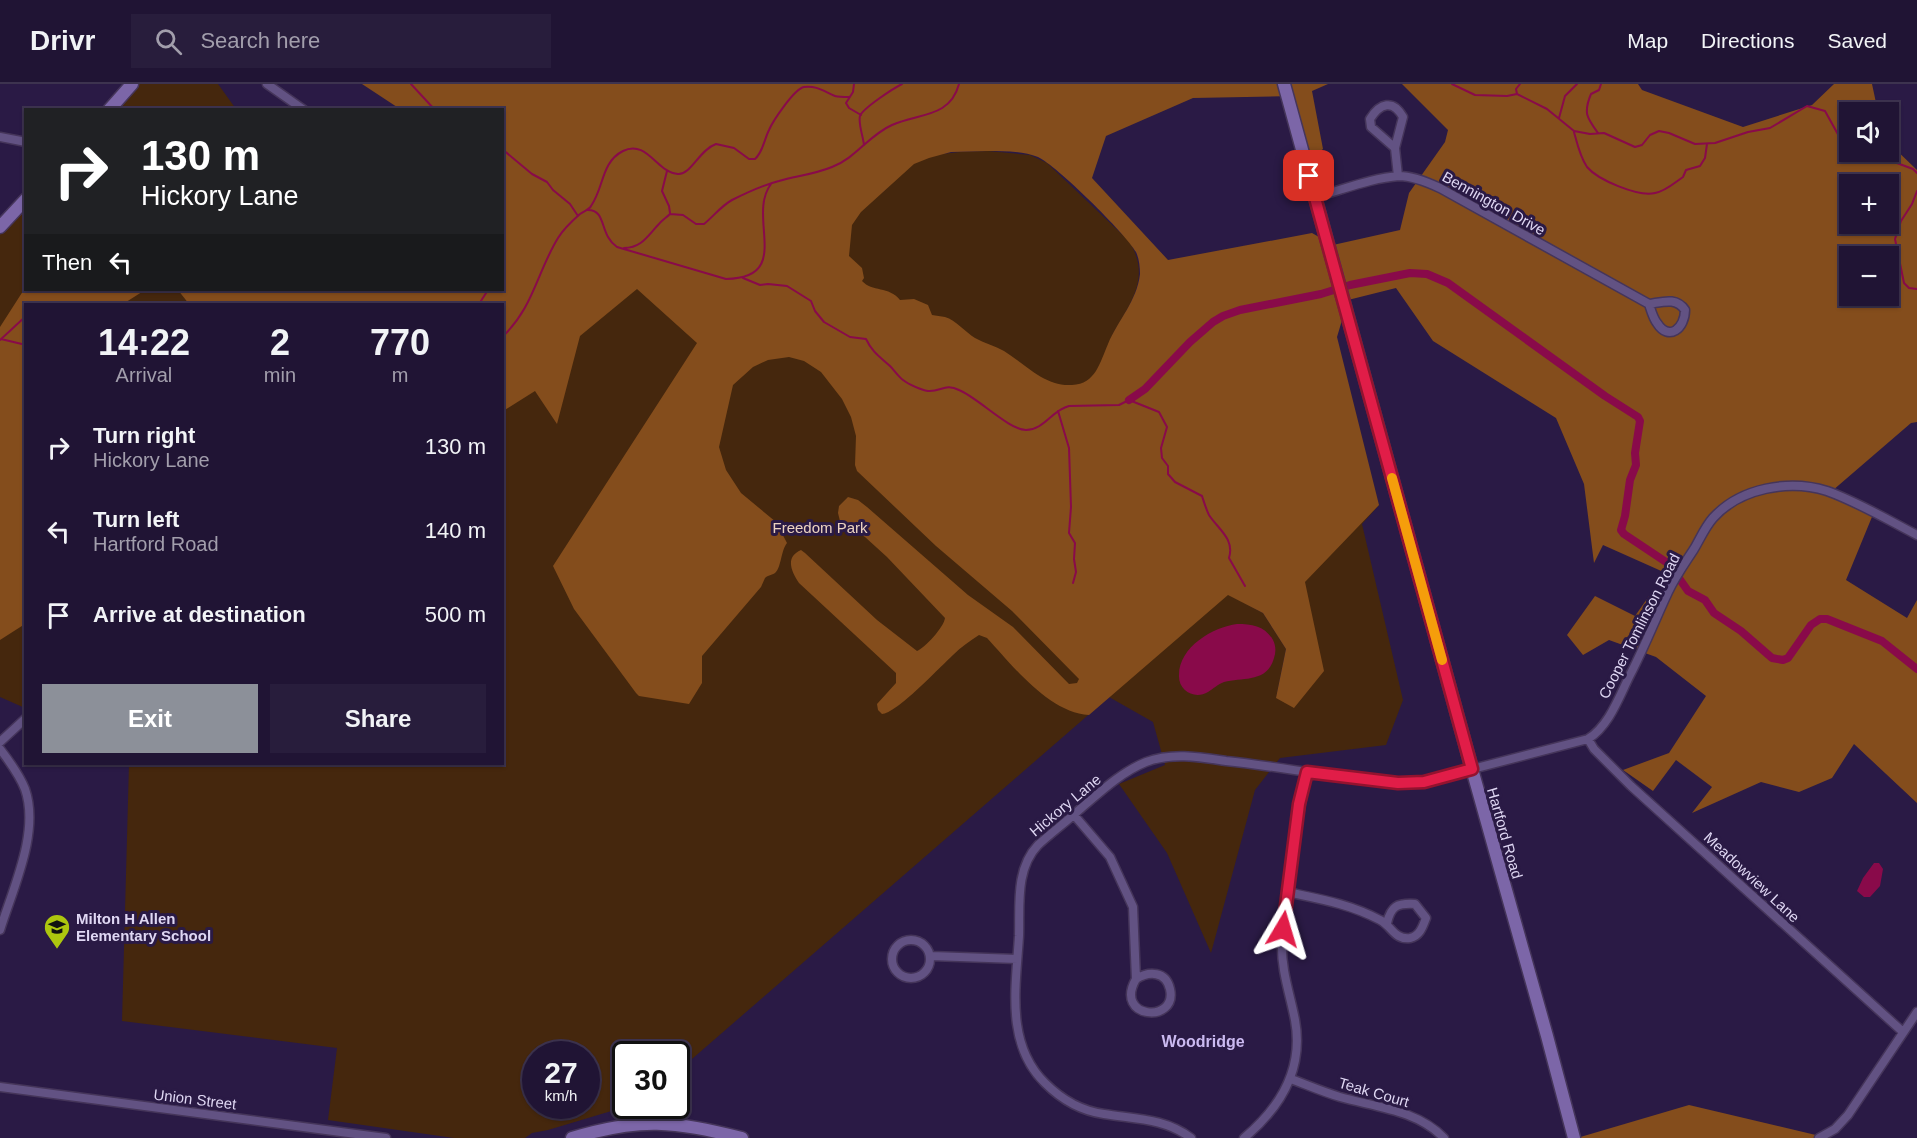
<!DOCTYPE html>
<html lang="en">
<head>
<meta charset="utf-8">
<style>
	body { margin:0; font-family:Arial,sans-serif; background:#281d3c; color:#f1f3f6; height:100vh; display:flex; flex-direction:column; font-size:22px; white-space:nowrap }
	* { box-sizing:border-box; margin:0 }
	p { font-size:20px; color:#a29eac }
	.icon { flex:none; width:33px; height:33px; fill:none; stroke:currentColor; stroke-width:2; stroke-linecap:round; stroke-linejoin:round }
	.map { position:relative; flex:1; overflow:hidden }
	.side { position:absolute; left:24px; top:219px; width:480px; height:462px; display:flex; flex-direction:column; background:#201434; border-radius:0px; box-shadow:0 2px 4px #0004,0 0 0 2px #3d334f }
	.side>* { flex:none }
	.guide { position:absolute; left:24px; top:24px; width:480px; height:183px; border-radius:0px; box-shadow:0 2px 4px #0004,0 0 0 2px #3d334f; background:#202124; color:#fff; overflow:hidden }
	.buttons { position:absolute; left:1839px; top:18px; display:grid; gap:12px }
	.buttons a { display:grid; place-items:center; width:60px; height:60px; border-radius:0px; background:#201434; box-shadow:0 2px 4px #0004,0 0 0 2px #3d334f; font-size:30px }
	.speed { position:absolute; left:522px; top:957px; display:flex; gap:12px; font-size:30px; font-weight:700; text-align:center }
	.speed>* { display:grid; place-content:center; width:78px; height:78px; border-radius:50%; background:#201434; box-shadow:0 2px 4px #0004,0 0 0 2px #3d334f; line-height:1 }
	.speed small { font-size:15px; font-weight:400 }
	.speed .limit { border:3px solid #111; border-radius:9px; background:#fff; color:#111 }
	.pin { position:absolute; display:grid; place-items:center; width:51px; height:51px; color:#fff; margin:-26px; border-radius:12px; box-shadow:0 3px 9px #0006 }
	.me { position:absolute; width:66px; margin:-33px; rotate:7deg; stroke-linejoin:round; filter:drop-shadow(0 0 4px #0008) }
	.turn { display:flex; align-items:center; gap:21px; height:126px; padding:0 18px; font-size:27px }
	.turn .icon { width:78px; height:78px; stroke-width:2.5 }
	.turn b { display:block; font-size:42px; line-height:51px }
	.then { display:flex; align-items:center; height:57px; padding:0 18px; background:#0003; gap:12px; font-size:22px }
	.eta { display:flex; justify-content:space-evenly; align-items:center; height:102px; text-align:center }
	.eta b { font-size:36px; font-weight:700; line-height:42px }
	.button { display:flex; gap:12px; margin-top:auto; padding:12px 18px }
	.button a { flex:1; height:69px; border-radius:0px; background:#8c9099; color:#fff; font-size:24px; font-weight:700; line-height:69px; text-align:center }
	.button a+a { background:#281d3c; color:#f1f3f6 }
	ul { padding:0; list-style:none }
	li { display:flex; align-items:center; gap:18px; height:84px; padding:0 18px }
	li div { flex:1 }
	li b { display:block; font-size:22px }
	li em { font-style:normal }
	header { display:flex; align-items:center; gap:36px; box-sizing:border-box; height:84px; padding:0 30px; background:#201434; border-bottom:2px solid #3d334f }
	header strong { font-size:28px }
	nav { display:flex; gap:33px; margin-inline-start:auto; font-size:21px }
	.search { width:420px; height:54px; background:#281d3c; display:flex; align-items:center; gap:15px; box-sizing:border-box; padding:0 21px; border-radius:0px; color:#a29eac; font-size:22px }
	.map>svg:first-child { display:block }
</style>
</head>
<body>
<header>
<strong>Drivr</strong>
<div class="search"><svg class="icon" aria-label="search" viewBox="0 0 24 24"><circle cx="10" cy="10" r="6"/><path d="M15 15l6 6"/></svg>Search here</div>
<nav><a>Map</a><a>Directions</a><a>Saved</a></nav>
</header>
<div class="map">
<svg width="1917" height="1054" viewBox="0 0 1917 1054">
	<rect width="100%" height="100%" fill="#2a1a45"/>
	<!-- green -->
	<path fill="#45270d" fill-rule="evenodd" d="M133,0H218L236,25L110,26Z
		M988,67L1030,71L1047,79L1129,157C1152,194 1130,219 1112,252L1379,421L1362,440L1403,616L1386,661L1280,674L1255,706L1211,869L1167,769L1119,700L1165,681L1153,638L1109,613L677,988L676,970H626V1022H628L548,1046L532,1049L525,1054H454L328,1036L337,964L122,937L129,680H502V220H26L25,624L0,613V148L25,120L26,206H502L883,108C893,98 902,86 915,79C937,67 964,68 988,67ZM1305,498L1276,614L1286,565L1263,529L1230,511ZM536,970H586V1022H536Z"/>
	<!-- forest -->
	<path fill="#844d1c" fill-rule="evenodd" d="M362,0H1328L1312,7L1323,65L1310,75L1293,12L1193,14L1106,52L1092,94L1168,176L1312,149L1333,161L1400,146L1409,109L1445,58L1448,46L1402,0H1638L1642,6L1743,43L1812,21L1834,0H1872L1878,28H1850V68H1888L1889,59L1917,86V338L1911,339L1832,407L1874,428L1846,496L1907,534L1917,516V719L1854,660L1832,694L1799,708L1761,698L1692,729L1712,703L1676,676L1653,707L1623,686L1669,669L1706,612L1656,573L1609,556L1583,571L1567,551L1595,512L1635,532L1649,512L1664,520L1677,494L1603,461L1594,479L1584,400L1556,334L1433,257L1396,204L1348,216L1337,253L1379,421L1305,498L1324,587L1294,624L1276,614L1286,565L1263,529L1228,511L1089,631C1049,629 1012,581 987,554L979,551C970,557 961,563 953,571C940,583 896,630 882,630L878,626L877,620L896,599V589L799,499C791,487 785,473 801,466L805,469L877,536L917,567C925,564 944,543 945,534L887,473L865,453L840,437L838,429L839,422L848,413L858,416L867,423L968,511L1013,543L1069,600L1077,599L1079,595L1012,527L936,462L857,387L855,381L856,352L851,333L842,315L821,288L804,277L789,273L768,276L753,283L733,301L719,363L726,386L741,409L776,438L787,459C781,466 781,485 775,489C772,491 768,491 765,494L761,503L702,572V599L689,620L639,612L636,609L574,525L553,482L697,259L637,205L580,252L557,340L535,307L503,327L502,220H189L178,206H502V26L400,25ZM988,67C1004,67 1023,67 1038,73C1056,81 1126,150 1136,168C1139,174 1140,183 1140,190C1137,217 1118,236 1108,260C1100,278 1096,300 1072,301C1045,303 1025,280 1004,267C995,262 984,259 975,254C965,248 956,236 945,233C941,232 936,232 932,231L928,221L914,215L900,216C889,202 872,208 862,197L864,194L862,184L849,172L852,141L861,128L914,80L929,74L951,68ZM1850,100H1888V140H1850ZM1850,172H1888V212H1850Z
		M25,204L145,206L123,220H26L25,540L0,556V243Z
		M1689,1021L1820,1052L1821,1054H1577Z"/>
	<!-- water -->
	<path fill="#890a4a" d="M1237,540C1252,540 1265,542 1273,556C1276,562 1276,568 1274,574C1267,599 1243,593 1224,598C1218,600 1213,605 1208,608C1195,616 1178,607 1179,591C1179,563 1213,543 1237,540Z
		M1874,779H1879L1883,785L1880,802L1870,813H1864L1857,807L1863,794Z"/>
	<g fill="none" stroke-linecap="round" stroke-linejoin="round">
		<!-- stream -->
		<path stroke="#890a4a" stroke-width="2" d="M411,0L435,26
			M854,0L853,8L846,19L849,24L861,31
			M1452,0L1475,11L1507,12L1517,10L1547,25L1574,47L1590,50L1604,49L1635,63L1642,61L1650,51L1659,47L1669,49L1695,60L1715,59L1748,48L1770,44L1807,22L1825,27L1840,54L1850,59
			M1517,10L1516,5L1520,0
			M1559,34L1565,12L1577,0
			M1574,48C1577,59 1580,73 1587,83C1598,96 1638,113 1655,109C1666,107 1674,99 1683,93L1686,86L1700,82L1705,74L1707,60
			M1598,49C1587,34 1583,29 1591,10L1599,6L1601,0
			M864,61C863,52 858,39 860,32C863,24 894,4 902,0
			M502,65L532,90L547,98L553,106L570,120L578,132
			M1867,68L1913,85L1917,89
			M667,87L662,107L669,122L670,129
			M1917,107L1912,120L1901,137L1895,155L1904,199L1909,204L1917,205
			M588,126C607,126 599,151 617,163L726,195C794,194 746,133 771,100
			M624,164C642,164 648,151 659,140C662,136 666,134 670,130L683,131L696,140H704C713,133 721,122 732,116C746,109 763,101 779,97C797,92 815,90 832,83C856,74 869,51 892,41C919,29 950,34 959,0
			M743,194L760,201L768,200L787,202L811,217L815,227L824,238L850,253L866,255C872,268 880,273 890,282C894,286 898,292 903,296C908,300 921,306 928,307C941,308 945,299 959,306C977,313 1009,346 1026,346C1044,346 1052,326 1069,322L1119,321L1129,316L1159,328L1167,343L1161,364L1162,374L1168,382V390L1175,398L1202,412C1204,418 1206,425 1209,431C1218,445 1235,455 1229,474L1245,502
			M50,220L76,218L93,220
			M479,220L488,206
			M502,253C533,225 537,188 558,154C564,144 572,137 580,130C584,127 589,126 591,122C604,104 601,78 623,67C647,55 657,89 678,90C691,91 699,66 716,60L734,64L749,75H755C763,68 764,56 769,46C773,37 794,5 804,3C816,1 825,8 835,12C839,13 845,13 849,13
			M1,255L26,261
			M0,256L26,232
			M1058,327L1069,364L1071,423L1069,449L1075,459L1074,475L1076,488L1073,499"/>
		<!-- canal -->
		<path stroke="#890a4a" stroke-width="8" d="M1129,316L1145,305L1190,258L1213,238L1223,232L1240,226L1321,210L1350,201L1410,189L1427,190L1448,199L1605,312L1638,333L1640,337L1635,369L1636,381L1630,396L1625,432L1621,446L1624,450L1669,480L1688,507L1705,516L1714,529L1741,547L1772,574L1783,576L1788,574L1811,541L1820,535H1827L1882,557L1917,585"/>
		<!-- street casing -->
		<g stroke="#45355a" stroke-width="11">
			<path id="street" d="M267,0L304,26
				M0,53L26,58
				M1395,64L1371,43L1370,35C1380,19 1393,15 1403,33L1395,64L1398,92
				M1315,113C1342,106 1371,94 1399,92C1413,92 1427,98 1440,104L1649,220C1663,218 1676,213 1685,226C1685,244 1669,258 1657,239C1653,234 1651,226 1649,220
				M1588,655L1594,665L1631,702L1903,948
				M0,658L26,634
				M0,665C10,678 19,690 25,705C40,748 13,804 0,846
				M1074,731L1110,773L1133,823L1136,895C1113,935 1178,940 1170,905C1166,887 1149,887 1136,895
				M1287,808C1320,815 1350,820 1380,836C1391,841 1394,856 1410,854C1420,852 1423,842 1426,834L1415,820C1397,819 1391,822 1387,839
				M892 875a19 19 0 1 1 38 0a19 19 0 1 1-38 0Z
				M931,872L1017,875
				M1291,995C1307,1001 1323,1008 1340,1013C1376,1023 1417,1026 1444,1054
				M0,1003L386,1054
				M1191,1054C1165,1034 1134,1035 1104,1030C1082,1027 1061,1015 1045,999C1005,960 1016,902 1019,852C1020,822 1015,785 1038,761C1051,749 1066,738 1079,726C1099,709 1121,688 1146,678C1172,668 1200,673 1226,677C1265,681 1304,688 1343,693C1374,697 1403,702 1434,695L1588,655C1609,642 1619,613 1630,591C1644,564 1655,536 1668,508C1675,493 1685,479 1694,465C1700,455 1705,443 1713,434C1740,404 1789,395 1827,407C1858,418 1888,436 1917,451
				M1244,1054C1281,1023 1304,985 1295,936C1290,910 1281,886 1282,859C1284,805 1297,741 1307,688
				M1819,1054L1835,1045L1848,1031L1917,928"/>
		</g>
		<!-- secondary casing -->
		<g stroke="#45355a" stroke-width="15">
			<path id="secondary" d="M1284,0L1472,685L1547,952L1574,1054
				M109,26L132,0
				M0,143L26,115
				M572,1054C641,1033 673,1037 742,1054"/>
		</g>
		<!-- street -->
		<use href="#street" stroke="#625283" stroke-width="8"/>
		<!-- secondary -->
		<use href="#secondary" stroke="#7c66a8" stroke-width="12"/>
	</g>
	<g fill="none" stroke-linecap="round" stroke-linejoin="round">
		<!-- route casing -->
		<g stroke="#92132f" stroke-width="15">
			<path id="route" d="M1283,845L1299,720L1307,688L1398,699L1424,698L1472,685L1309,92"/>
		</g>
		<!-- route -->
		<use href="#route" stroke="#e11d48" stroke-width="10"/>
		<!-- slow -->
		<path stroke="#f59e0b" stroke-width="10" d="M1392,394L1442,576"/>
	</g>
	<!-- icons -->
	<defs>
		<g id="school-pin" transform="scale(1.35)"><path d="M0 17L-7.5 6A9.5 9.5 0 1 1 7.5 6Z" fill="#adc60e" stroke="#2a1a45"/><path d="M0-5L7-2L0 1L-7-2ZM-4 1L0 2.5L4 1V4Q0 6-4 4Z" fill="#111"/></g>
	</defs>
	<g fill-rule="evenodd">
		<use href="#school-pin" x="57" y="843"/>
	</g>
	<g text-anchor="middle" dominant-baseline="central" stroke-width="6" stroke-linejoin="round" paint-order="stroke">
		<!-- street labels -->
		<g font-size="15" fill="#dfd7f3" stroke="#2a1a45">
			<text transform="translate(1494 119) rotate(29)">Bennington Drive</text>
			<text transform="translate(1639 542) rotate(-63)">Cooper Tomlinson Road</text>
			<text transform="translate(1065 721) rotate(-40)">Hickory Lane</text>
			<text transform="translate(1505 749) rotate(74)">Hartford Road</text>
			<text transform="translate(1752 793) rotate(43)">Meadowview Lane</text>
			<text transform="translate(1374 1008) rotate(16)">Teak Court</text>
			<text transform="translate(195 1015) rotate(7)">Union Street</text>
		</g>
		<!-- park labels -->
		<g font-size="15" fill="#ecd3c0" stroke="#2a1a45">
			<text x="820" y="443">Freedom Park</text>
		</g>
		<!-- poi labels -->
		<g font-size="15" font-weight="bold" fill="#dfd7f3" stroke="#2a1a45" text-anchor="start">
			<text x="76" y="834">Milton H Allen<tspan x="76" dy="17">Elementary School</tspan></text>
		</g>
		<!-- neighbourhood labels -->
		<g font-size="16" font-weight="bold" fill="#cbbaf1" stroke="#2a1a45">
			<text x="1203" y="957">Woodridge</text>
		</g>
	</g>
</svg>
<div class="buttons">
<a><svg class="icon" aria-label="sound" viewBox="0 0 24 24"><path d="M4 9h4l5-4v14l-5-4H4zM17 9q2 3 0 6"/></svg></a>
<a>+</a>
<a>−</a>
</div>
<div class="speed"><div>27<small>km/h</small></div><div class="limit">30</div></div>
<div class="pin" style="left:1309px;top:92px;background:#d93025"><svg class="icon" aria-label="arrive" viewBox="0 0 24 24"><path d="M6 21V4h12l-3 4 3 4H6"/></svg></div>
<svg class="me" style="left:1283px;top:845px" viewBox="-20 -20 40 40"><path d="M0-17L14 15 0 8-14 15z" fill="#e11d48" stroke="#fff" stroke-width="4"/></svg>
<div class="guide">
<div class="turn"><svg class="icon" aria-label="right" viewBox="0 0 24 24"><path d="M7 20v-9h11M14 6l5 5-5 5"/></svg><div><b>130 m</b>Hickory Lane</div></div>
<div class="then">Then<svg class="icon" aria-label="left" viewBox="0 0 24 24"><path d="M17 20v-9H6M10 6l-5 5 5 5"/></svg></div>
</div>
<section class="side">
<div class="eta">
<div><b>14:22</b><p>Arrival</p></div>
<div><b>2</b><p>min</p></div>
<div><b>770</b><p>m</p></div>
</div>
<ul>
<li><svg class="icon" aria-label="right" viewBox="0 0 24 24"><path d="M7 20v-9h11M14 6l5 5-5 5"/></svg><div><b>Turn right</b><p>Hickory Lane</p></div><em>130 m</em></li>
<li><svg class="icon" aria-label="left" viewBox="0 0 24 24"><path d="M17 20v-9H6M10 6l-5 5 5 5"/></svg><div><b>Turn left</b><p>Hartford Road</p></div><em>140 m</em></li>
<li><svg class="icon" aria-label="arrive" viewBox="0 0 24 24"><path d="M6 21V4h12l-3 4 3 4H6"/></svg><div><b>Arrive at destination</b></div><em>500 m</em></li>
</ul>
<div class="button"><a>Exit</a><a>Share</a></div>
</section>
</div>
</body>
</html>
